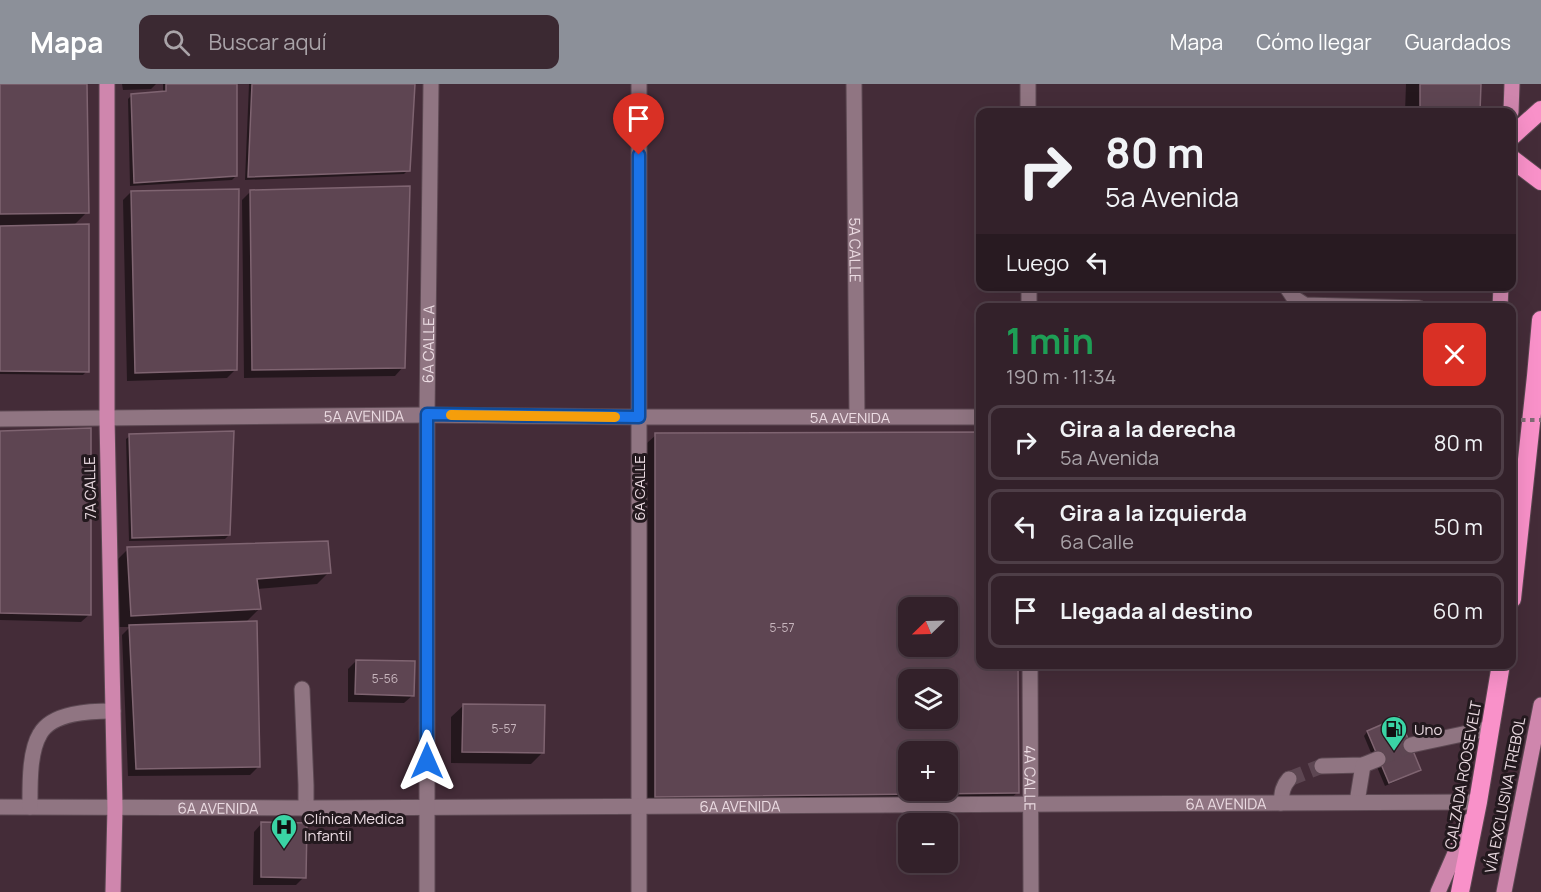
<!DOCTYPE html>
<html lang="es">
<head>
<meta charset="utf-8">
<style>
	body { margin:0; font-family:Manrope,sans-serif; background:#3b2932; color:#f1f3f6; height:100vh; display:flex; flex-direction:column; font-size:22px; white-space:nowrap }
	* { box-sizing:border-box; margin:0 }
	p { font-size:20px; color:#a9a3a8 }
	.icon { flex:none; width:33px; height:33px; fill:none; stroke:currentColor; stroke-width:2; stroke-linecap:round; stroke-linejoin:round }
	.map { position:relative; flex:1; overflow:hidden }
	.panel { position:absolute; left:976px; top:219px; width:540px; height:366px; display:flex; flex-direction:column; background:#33212a; border-radius:12px; box-shadow:0 6px 24px #0002,0 0 0 2px #4e3e47 }
	.panel>* { flex:none }
	.top-card { position:absolute; left:976px; top:24px; width:540px; height:183px; border-radius:12px; box-shadow:0 6px 24px #0002,0 0 0 2px #4e3e47; background:#33212a; color:#f1f3f6; overflow:hidden }
	.needle { width:39px; rotate:247deg }
	.buttons { position:absolute; left:898px; top:513px; display:grid; gap:12px }
	.buttons a { display:grid; place-items:center; width:60px; height:60px; border-radius:12px; background:#33212a; box-shadow:0 6px 24px #0002,0 0 0 2px #4e3e47; font-size:30px }
	.pin { position:absolute; display:grid; place-items:center; width:51px; height:51px; color:#fff; margin:-62px -26px; border-radius:50% 50% 50% 0; rotate:-45deg; box-shadow:0 0 6px #0007 }
	.pin .icon { rotate:45deg }
	.me { position:absolute; width:66px; margin:-33px; rotate:0deg; stroke-linejoin:round; filter:drop-shadow(0 0 4px #0008) }
	.turn { display:flex; align-items:center; gap:21px; height:126px; padding:0 30px; font-size:27px }
	.turn .icon { width:78px; height:78px; stroke-width:2.5 }
	.turn b { display:block; font-size:42px; line-height:51px }
	.then { display:flex; align-items:center; height:57px; padding:0 30px; background:#0003; gap:12px; font-size:22px }
	.round { display:grid; place-items:center; flex:none; width:63px; height:63px; border-radius:12px; background:#3b2932 }
	.overview { display:flex; align-items:center; justify-content:space-between; height:102px; padding:0 30px }
	h1 { font-size:36px; font-weight:700; line-height:45px; color:#1e9e55 }
	ul { padding:0; list-style:none }
	li { display:flex; align-items:center; gap:18px; height:75px; margin:0 12px 9px; padding:0 18px; border:3px solid #4e3e47; border-radius:12px }
	li div { flex:1 }
	li b { display:block; font-size:22px }
	li em { font-style:normal }
	header { display:flex; align-items:center; gap:36px; box-sizing:border-box; height:84px; padding:0 30px; background:#8c9099; color:#fff }
	header strong { font-size:28px }
	nav { display:flex; gap:33px; margin-inline-start:auto; font-size:21px }
	.search { width:420px; height:54px; background:#3b2932; display:flex; align-items:center; gap:15px; box-sizing:border-box; padding:0 21px; border-radius:12px; color:#a9a3a8; font-size:22px }
	.map>svg:first-child { display:block }
</style>
</head>
<body>
<header>
<strong>Mapa</strong>
<div class="search"><svg class="icon" aria-label="search" viewBox="0 0 24 24"><circle cx="10" cy="10" r="6"/><path d="M15 15l6 6"/></svg>Buscar aquí</div>
<nav><a>Mapa</a><a>Cómo llegar</a><a>Guardados</a></nav>
</header>
<div class="map">
<svg width="1541" height="808" viewBox="0 0 1541 808">
	<rect width="100%" height="100%" fill="#442c38"/>
	<!-- shadow -->
	<path fill="#0007" fill-rule="evenodd" d="M0,0H85L87,128L73,142L87,287L83,291L0,290Z
		M122,0H156L151,5L123,6Z
		M163,0H235L236,92L232,96L130,102L128,15L132,11L163,9Z
		M249,0H413L408,86L404,90L245,96Z
		M1406,0H1479L1478,28H1405Z
		M131,108L235,286L227,294L127,297L123,116Z
		M250,108L403,283L395,292L244,294L242,116Z
		M0,348L90,530L81,538L0,536Z
		M981,350V580L1018,708L1009,716L647,720V359L656,351ZM909,524H948V562H909ZM909,596H948V634H909ZM909,668H948V706H909Z
		M130,352L229,451L225,455L129,457L126,355Z
		M128,465L329,488L317,500L257,505L260,524L245,539L258,683L250,691L128,692L122,551L130,543H119L116,477Z
		M356,577L413,611L404,619L348,618V585Z
		M464,621L543,668L531,680L451,679V633Z
		M1398,635L1419,685L1415,689L1385,702L1364,652L1367,648Z
		M262,739L304,793L296,801H253L254,748Z"/>
	<!-- building -->
	<path fill="#5e4552" stroke="#7f6471" stroke-width="1.5" fill-rule="evenodd" d="M0,0H87L89,129L0,130Z
		M166,0H237V92L134,99L131,10L166,7Z
		M252,0H415L410,87L248,93Z
		M1420,0H1481L1480,28L1420,27Z
		M1420,27H1464V28H1420Z
		M410,102L405,284L252,286L250,106Z
		M239,105L237,286L135,289L131,107Z
		M89,140V288L0,287V142Z
		M91,344V531L0,529V347Z
		M234,347L230,451L132,454L129,350Z
		M981,348V580H1018L1019,709L655,713V349ZM909,524H948V562H909ZM909,596H948V634H909ZM909,668H948V706H909Z
		M328,457L331,489L257,495L261,525L131,532L127,463Z
		M257,537L260,683L136,685L129,541Z
		M356,576L415,577L414,612L355,610Z
		M463,620L545,621L544,669L462,668Z
		M1399,633L1421,686L1389,699L1367,647Z
		M261,738L307,739L306,794L261,793Z"/>
	<g fill="none" stroke-linecap="round" stroke-linejoin="round">
		<!-- minor-tunnel -->
		<path stroke="#5d4652" stroke-width="15" stroke-dasharray="15 8" stroke-linecap="butt" d="M1378,675L1411,661
			M1289,695L1322,682"/>
		<!-- minor casing -->
		<g stroke="#5c4852" stroke-width="17">
			<g id="minor">
				<path d="M639,0V808"/>
				<path id="s1" d="M854,0L857,333"/>
				<path d="M1028,0V28"/>
				<path d="M1029,202V224"/>
				<path d="M1286,202L1294,214L1305,221L1419,224"/>
				<path id="s2" d="M0,335L427,331L639,333H981"/>
				<path id="s3" d="M1030,580L1031,808"/>
				<path d="M302,605L306,701V724"/>
				<path d="M1411,661L1491,644"/>
				<path d="M1322,682L1363,681L1378,675"/>
				<path d="M1357,718L1363,681"/>
				<path d="M1281,719C1282,709 1282,703 1289,695"/>
				<path id="s4" d="M0,723L306,724L1478,718"/>
				<path d="M30,723C30,702 29,668 40,650C52,628 91,627 113,627"/>
				<path id="s5" d="M427,808V331L431,0"/>
			</g>
		</g>
		<!-- major casing -->
		<g stroke="#5c4852" stroke-width="17">
			<path id="major" d="M107,0V335L115,724L113,808
				M1511,28L1512,0
				M1500,224L1501,202
				M1438,808L1469,737
				M1504,808L1541,621"/>
		</g>
		<!-- highway casing -->
		<g stroke="#5c4852" stroke-width="20">
			<path id="highway" d="M1512,52L1541,26
				M1512,75L1541,97
				M1512,515L1536,292L1541,236
				M1460,808L1478,718L1501,580"/>
		</g>
		<!-- minor -->
		<use href="#minor" stroke="#907582" stroke-width="15"/>
		<!-- major -->
		<use href="#major" stroke="#cf86ad" stroke-width="15"/>
		<!-- highway -->
		<use href="#highway" stroke="#f991c9" stroke-width="18"/>
		<!-- path-bridge -->
		<path stroke="#806b75" stroke-width="4" stroke-dasharray="4.5 4.5" stroke-linecap="butt" d="M1512,336H1541"/>
	</g>
	<g fill="none" stroke-linecap="round" stroke-linejoin="round">
		<!-- route casing -->
		<g stroke="#114b97" stroke-width="15">
			<path id="route" d="M427,677V330L639,333V71"/>
		</g>
		<!-- route -->
		<use href="#route" stroke="#1a73e8" stroke-width="10"/>
		<!-- slow -->
		<path stroke="#f59e0b" stroke-width="10" d="M451,331L615,333"/>
	</g>
	<!-- icons -->
	<defs>
		<g id="fuel-pin" transform="scale(1.35)"><path d="M0 17L-7.5 6A9.5 9.5 0 1 1 7.5 6Z" fill="#3ad4a5" stroke="#23191e"/><path d="M-5.5-6h7V0h2V4h1.3V-2.5L3-4.5l.8-.8L6-3V5H2.5V1h-1V6h-7ZM-4.2-4.7v3.2H.2V-4.7Z" fill="#111"/></g>
		<g id="hospital-pin" transform="scale(1.35)"><path d="M0 17L-7.5 6A9.5 9.5 0 1 1 7.5 6Z" fill="#3ad4a5" stroke="#23191e"/><path d="M-5-5h3v3.5h4V-5h3V5h-3V1.5h-4V5h-3Z" fill="#111"/></g>
	</defs>
	<g fill-rule="evenodd">
		<use href="#fuel-pin" x="1394" y="645"/>
		<use href="#hospital-pin" x="284" y="743"/>
	</g>
	<g text-anchor="middle" dominant-baseline="central" stroke-width="6" stroke-linejoin="round" paint-order="stroke">
		<!-- number labels -->
		<g font-size="12" fill="#c8b6be">
			<text x="782" y="543">5-57</text>
			<text x="385" y="594">5-56</text>
			<text x="504" y="644">5-57</text>
		</g>
		<!-- street labels -->
		<g font-size="15" fill="#ebdbe2" stroke="#23191e">
			<text stroke="none"><textPath href="#s1" startOffset="166">5A CALLE</textPath></text>
			<text stroke="none"><textPath href="#s5" startOffset="548">6A CALLE A</textPath></text>
			<text stroke="none"><textPath href="#s2" startOffset="364">5A AVENIDA</textPath></text>
			<text stroke="none"><textPath href="#s2" startOffset="850">5A AVENIDA</textPath></text>
			<text transform="translate(90 404) rotate(-91)">7A CALLE</text>
			<text transform="translate(639 404) rotate(-90)">6A CALLE</text>
			<text transform="translate(1463 691) rotate(-80)">CALZADA ROOSEVELT</text>
			<text stroke="none"><textPath href="#s3" startOffset="114">4A CALLE</textPath></text>
			<text transform="translate(1505 711) rotate(-79)">VÍA EXCLUSIVA TREBOL</text>
			<text stroke="none"><textPath href="#s4" startOffset="1226">6A AVENIDA</textPath></text>
			<text stroke="none"><textPath href="#s4" startOffset="740">6A AVENIDA</textPath></text>
			<text stroke="none"><textPath href="#s4" startOffset="218">6A AVENIDA</textPath></text>
		</g>
		<!-- poi labels -->
		<g font-size="15" fill="#ebdbe2" stroke="#23191e" text-anchor="start">
			<text x="1414" y="645">Uno</text>
			<text x="304" y="734">Clínica Medica<tspan x="304" dy="17">Infantil</tspan></text>
		</g>
	</g>
</svg>
<div class="buttons">
<a><svg class="needle" viewBox="-14 -14 28 28"><path d="M0-13l5 13h-10z" fill="#e53935"/><path d="M0 13l5-13h-10z" fill="#a9a3a8"/></svg></a>
<a><svg class="icon" aria-label="layers" viewBox="0 0 24 24"><path d="M12 4l9 5-9 5-9-5zM3 14l9 5 9-5"/></svg></a>
<a>+</a>
<a>−</a>
</div>
<div class="pin" style="left:639px;top:71px;background:#d93025"><svg class="icon" aria-label="arrive" viewBox="0 0 24 24"><path d="M6 21V4h12l-3 4 3 4H6"/></svg></div>
<svg class="me" style="left:427px;top:677px" viewBox="-20 -20 40 40"><path d="M0-17L14 15 0 8-14 15z" fill="#1a73e8" stroke="#fff" stroke-width="4"/></svg>
<div class="top-card">
<div class="turn"><svg class="icon" aria-label="right" viewBox="0 0 24 24"><path d="M7 20v-9h11M14 6l5 5-5 5"/></svg><div><b>80 m</b>5a Avenida</div></div>
<div class="then">Luego<svg class="icon" aria-label="left" viewBox="0 0 24 24"><path d="M17 20v-9H6M10 6l-5 5 5 5"/></svg></div>
</div>
<section class="panel">
<div class="overview"><div><h1>1 min</h1><p>190 m · 11:34</p></div><a class="round" style="background:#d93025;color:#fff"><svg class="icon" aria-label="close" viewBox="0 0 24 24"><path d="M6 6l12 12M18 6L6 18"/></svg></a></div>
<ul>
<li><svg class="icon" aria-label="right" viewBox="0 0 24 24"><path d="M7 20v-9h11M14 6l5 5-5 5"/></svg><div><b>Gira a la derecha</b><p>5a Avenida</p></div><em>80 m</em></li>
<li><svg class="icon" aria-label="left" viewBox="0 0 24 24"><path d="M17 20v-9H6M10 6l-5 5 5 5"/></svg><div><b>Gira a la izquierda</b><p>6a Calle</p></div><em>50 m</em></li>
<li><svg class="icon" aria-label="arrive" viewBox="0 0 24 24"><path d="M6 21V4h12l-3 4 3 4H6"/></svg><div><b>Llegada al destino</b></div><em>60 m</em></li>
</ul>
</section>
</div>
</body>
</html>
